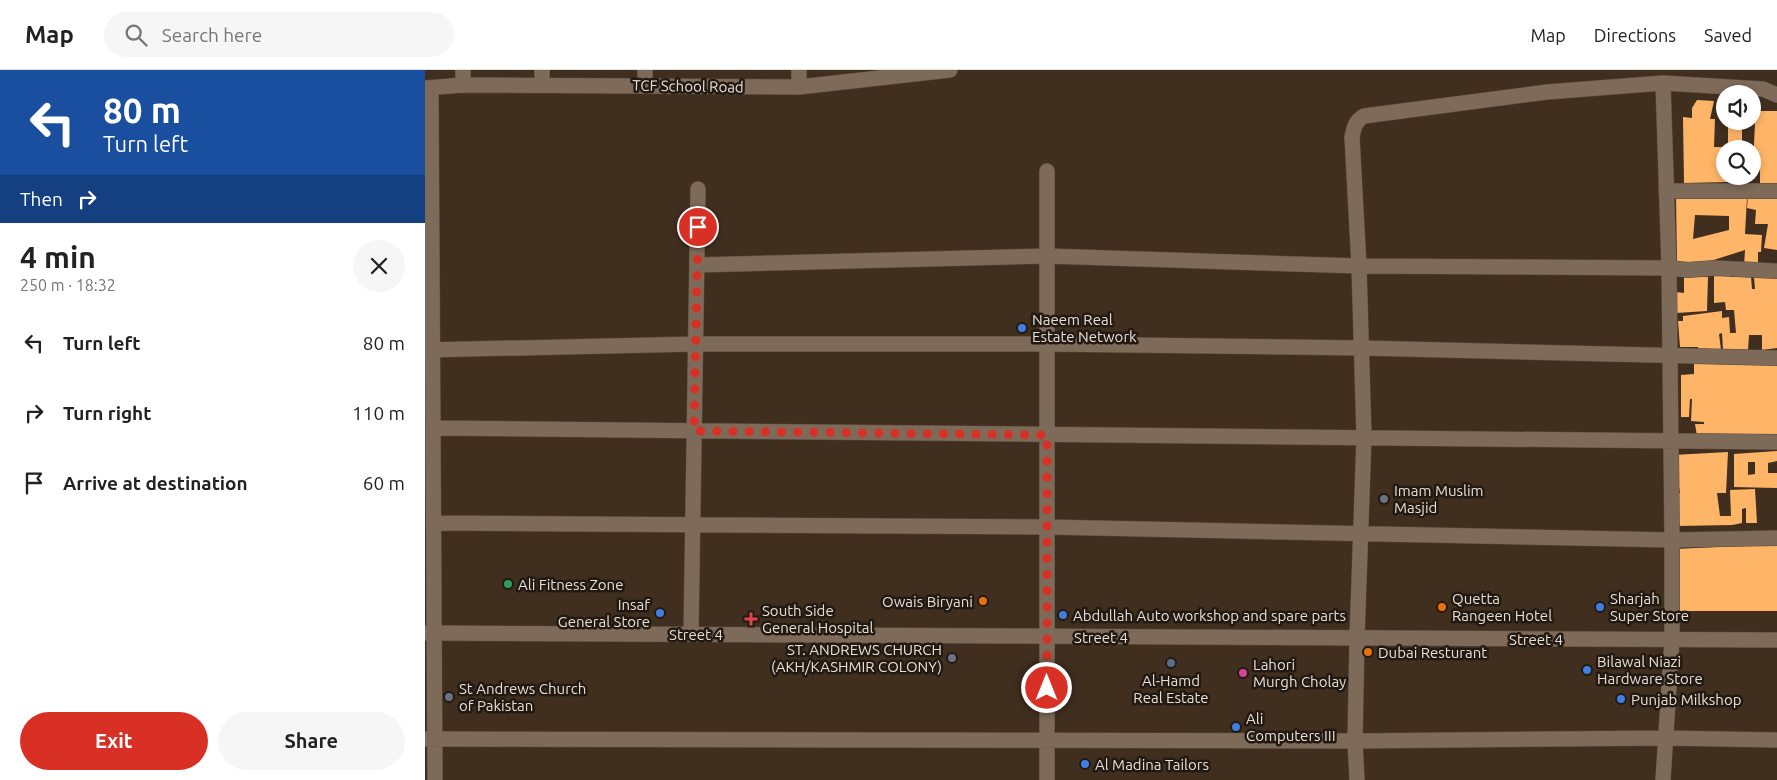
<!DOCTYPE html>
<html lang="en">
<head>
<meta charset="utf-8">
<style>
	body { margin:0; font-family:Ubuntu,sans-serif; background:#f6f6f6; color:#222; height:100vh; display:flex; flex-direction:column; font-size:19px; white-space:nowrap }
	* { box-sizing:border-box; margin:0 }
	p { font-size:16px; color:#767676 }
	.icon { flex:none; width:28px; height:28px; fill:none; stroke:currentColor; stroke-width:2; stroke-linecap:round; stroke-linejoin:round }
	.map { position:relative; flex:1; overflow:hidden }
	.sheet { display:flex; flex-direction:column; background:#fff; width:425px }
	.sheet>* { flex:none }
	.top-card { background:#1a4fa0; color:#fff; overflow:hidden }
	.buttons { position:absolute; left:1291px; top:15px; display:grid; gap:10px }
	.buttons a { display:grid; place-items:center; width:45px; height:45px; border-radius:50%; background:#fff; box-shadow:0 2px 8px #0003; font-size:25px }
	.pin { position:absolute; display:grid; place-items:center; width:42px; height:42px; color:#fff; margin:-21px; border:2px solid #fff; border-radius:50%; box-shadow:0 1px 5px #0007 }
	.me { position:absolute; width:55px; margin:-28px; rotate:0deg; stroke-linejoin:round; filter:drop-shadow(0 0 4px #0008) }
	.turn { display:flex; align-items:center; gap:18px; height:105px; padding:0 20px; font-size:22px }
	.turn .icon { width:65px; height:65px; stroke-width:2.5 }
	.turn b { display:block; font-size:35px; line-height:42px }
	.then { display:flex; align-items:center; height:48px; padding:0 20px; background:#0003; gap:10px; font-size:19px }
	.round { display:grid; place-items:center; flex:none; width:52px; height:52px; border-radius:26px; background:#f6f6f6 }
	.summary { display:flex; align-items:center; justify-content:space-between; height:85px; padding:0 20px }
	h1 { font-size:30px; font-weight:700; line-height:38px }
	.cta { display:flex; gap:10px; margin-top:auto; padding:10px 20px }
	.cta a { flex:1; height:58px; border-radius:30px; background:#d93025; color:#fff; font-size:20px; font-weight:700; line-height:58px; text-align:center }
	.cta a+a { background:#f6f6f6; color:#222 }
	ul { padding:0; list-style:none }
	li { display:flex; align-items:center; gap:15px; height:70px; padding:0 20px }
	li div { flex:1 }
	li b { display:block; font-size:19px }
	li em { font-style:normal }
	header { display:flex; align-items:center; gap:30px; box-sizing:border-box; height:70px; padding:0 25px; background:#fff; border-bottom:1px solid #e0e0e0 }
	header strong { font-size:24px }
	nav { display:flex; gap:28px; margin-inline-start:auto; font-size:18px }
	.search { width:350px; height:45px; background:#f6f6f6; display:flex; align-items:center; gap:12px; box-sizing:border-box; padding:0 18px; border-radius:28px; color:#767676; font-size:19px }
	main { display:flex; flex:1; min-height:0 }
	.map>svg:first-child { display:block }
</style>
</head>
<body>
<header>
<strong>Map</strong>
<div class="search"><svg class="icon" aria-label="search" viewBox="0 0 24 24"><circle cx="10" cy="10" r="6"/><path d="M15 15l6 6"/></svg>Search here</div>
<nav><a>Map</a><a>Directions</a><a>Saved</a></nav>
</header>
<main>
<section class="sheet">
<div class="top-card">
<div class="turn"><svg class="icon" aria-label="left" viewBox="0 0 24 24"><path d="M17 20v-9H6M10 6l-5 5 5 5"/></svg><div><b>80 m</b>Turn left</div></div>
<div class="then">Then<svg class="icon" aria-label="right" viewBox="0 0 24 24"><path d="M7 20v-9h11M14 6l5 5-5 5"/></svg></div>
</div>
<div class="summary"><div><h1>4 min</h1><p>250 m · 18:32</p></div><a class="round"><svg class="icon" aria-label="close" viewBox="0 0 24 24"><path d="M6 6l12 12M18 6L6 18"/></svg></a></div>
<ul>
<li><svg class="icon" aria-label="left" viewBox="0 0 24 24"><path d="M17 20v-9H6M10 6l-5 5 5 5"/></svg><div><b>Turn left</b></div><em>80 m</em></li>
<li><svg class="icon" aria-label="right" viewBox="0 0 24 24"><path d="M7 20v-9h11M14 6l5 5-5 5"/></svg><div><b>Turn right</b></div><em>110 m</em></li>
<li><svg class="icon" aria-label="arrive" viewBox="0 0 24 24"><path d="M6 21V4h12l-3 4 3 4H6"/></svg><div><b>Arrive at destination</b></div><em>60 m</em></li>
</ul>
<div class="cta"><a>Exit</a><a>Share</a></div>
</section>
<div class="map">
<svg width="1352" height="710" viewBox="0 0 1352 710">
	<rect width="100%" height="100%" fill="#402f1f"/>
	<!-- building -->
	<path fill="#feb567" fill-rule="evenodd" d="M1272,30L1289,31L1285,49H1290L1289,77H1302L1300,79V106H1302V112L1259,113L1258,47L1267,48V38Z
		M1328,41H1352V114L1335,115V97L1328,96L1330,53L1317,54V79H1303V51H1328Z
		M1323,124L1352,125V180L1339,178L1343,154H1330L1331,140L1322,138Z
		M1251,126L1322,128L1320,164L1337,165L1336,182H1333V197L1319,196L1320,180L1276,194L1252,193ZM1270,145L1304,146V160L1268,169Z
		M1289,203H1306V207H1326L1327,219H1330L1329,207H1352V278L1337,280V265H1324L1323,280L1298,279L1297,263L1294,264L1296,280L1273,281V277H1255L1253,251H1258V246L1297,241V248L1304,247L1305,263H1311L1309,240H1301L1300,232L1289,233Z
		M1259,205L1283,207L1282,241L1251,243V222L1259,223Z
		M1330,293L1352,294V370L1272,366L1270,354H1279V352L1266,351L1267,329H1265L1264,347H1256V305L1269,304V294Z
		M1352,381V391L1343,393V403H1352V418L1309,417V384ZM1323,392H1330V404L1323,405Z
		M1303,382L1301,423H1292L1295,446H1306L1305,420L1330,419L1332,453H1321V438L1317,439V453L1307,455L1252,456L1250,422L1255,423L1254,417H1249L1248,385Z
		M1352,474V541H1251V479Z"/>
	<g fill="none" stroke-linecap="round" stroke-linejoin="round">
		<!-- minor casing -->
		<g stroke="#594b3c" stroke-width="16">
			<path id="minor" d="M38,0V15
				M220,0V16
				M1238,13L1244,198L1247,470V570L1238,710
				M117,15V0
				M374,17V0
				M6,18L10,710
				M1241,121H1352
				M272,195L622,186L934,196L1244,198L1263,200L1290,198L1352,201
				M0,280L271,274H622L937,278L1352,288
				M9,358L1352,372
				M9,453L622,457L1247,470L1352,468
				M266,564L273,119
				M0,669L930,671L1241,668L1352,670
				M622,710V101
				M932,710L930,671L932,568L939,367L934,196L927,67C929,58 930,51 939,46L1122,22L1238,13L1338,19L1352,25"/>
		</g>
		<!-- tertiary casing -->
		<g stroke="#594b3c" stroke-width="16">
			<path id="tertiary" d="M0,18L38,15L374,17L525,0
				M0,563L1352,570"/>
		</g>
		<!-- minor -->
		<use href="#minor" stroke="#7d6a58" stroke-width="15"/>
		<!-- tertiary -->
		<use href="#tertiary" stroke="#7d6a58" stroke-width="15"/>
	</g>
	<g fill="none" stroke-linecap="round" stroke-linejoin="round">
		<!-- route -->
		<path stroke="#d93025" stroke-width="9" stroke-dasharray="0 16.2" d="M273,157L269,361L622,365V618"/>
	</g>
	<!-- markers -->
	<g fill="#3f7fe0" stroke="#211912" stroke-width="2">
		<circle cx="597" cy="258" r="5"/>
		<circle cx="1175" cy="537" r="5"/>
		<circle cx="235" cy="543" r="5"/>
		<circle cx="638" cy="545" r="5"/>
		<circle cx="1162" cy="600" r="5"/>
		<circle cx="1196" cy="629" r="5"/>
		<circle cx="811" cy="657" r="5"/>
		<circle cx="660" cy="694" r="5"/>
	</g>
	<g fill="#6b7280" stroke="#211912" stroke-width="2">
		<circle cx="959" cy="429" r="5"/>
		<circle cx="527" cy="588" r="5"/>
		<circle cx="24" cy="627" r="5"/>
	</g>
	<circle fill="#2e9e5b" stroke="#211912" stroke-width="2" cx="83" cy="514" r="5"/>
	<g fill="#e8710a" stroke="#211912" stroke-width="2">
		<circle cx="558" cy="531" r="5"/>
		<circle cx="1017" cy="537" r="5"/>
		<circle cx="943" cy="582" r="5"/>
	</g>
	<path fill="#e0444e" stroke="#211912" stroke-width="2" d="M323.5 541.5h5v5h5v5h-5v5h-5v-5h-5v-5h5z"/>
	<circle fill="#5c6f8a" stroke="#211912" stroke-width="2" cx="746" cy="593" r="5"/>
	<circle fill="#d1479c" stroke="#211912" stroke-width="2" cx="818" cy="603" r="5"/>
	<g text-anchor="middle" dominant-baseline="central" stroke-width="5" stroke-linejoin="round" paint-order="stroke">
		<!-- street labels -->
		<g font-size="15" fill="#e9ded4" stroke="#211912">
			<text transform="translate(263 16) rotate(1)">TCF School Road</text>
			<text x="271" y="564">Street 4</text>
			<text x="676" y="567">Street 4</text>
			<text x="1111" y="569">Street 4</text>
		</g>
		<!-- poi labels -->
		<g font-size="15" fill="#e9ded4" stroke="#211912" text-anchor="start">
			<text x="607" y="249">Naeem Real<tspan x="607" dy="17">Estate Network</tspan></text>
			<text x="969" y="420">Imam Muslim<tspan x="969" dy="17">Masjid</tspan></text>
			<text x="93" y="514">Ali Fitness Zone</text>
			<text x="1027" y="528">Quetta<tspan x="1027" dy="17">Rangeen Hotel</tspan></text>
			<text x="1185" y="528">Sharjah<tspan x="1185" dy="17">Super Store</tspan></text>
			<text x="548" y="531" text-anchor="end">Owais Biryani</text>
			<text x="225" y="534" text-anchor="end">Insaf<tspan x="225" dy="17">General Store</tspan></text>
			<text x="337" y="540">South Side<tspan x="337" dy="17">General Hospital</tspan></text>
			<text x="648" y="545">Abdullah Auto workshop and spare parts</text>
			<text x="517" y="579" text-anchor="end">ST. ANDREWS CHURCH<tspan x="517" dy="17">(AKH/KASHMIR COLONY)</tspan></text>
			<text x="953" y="582">Dubai Resturant</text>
			<text x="1172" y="591">Bilawal Niazi<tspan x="1172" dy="17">Hardware Store</tspan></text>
			<text x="828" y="594">Lahori<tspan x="828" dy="17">Murgh Cholay</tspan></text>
			<text x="746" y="610" text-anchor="middle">Al-Hamd<tspan x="746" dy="17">Real Estate</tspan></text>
			<text x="34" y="618">St Andrews Church<tspan x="34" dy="17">of Pakistan</tspan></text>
			<text x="1206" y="629">Punjab Milkshop</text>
			<text x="821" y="648">Ali<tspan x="821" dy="17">Computers III</tspan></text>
			<text x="670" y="694">Al Madina Tailors</text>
		</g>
	</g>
</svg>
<div class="buttons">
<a><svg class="icon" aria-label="sound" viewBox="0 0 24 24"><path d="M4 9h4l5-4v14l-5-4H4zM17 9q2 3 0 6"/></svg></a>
<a><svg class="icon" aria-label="search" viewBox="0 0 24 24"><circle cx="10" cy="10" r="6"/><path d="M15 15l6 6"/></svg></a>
</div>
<div class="pin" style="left:273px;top:157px;background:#d93025"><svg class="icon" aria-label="arrive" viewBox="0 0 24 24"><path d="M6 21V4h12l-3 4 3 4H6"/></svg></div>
<svg class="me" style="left:622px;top:618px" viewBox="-20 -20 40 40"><circle r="17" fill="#d93025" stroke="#fff" stroke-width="3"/><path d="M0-11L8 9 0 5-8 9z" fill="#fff"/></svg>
</div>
</main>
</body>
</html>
